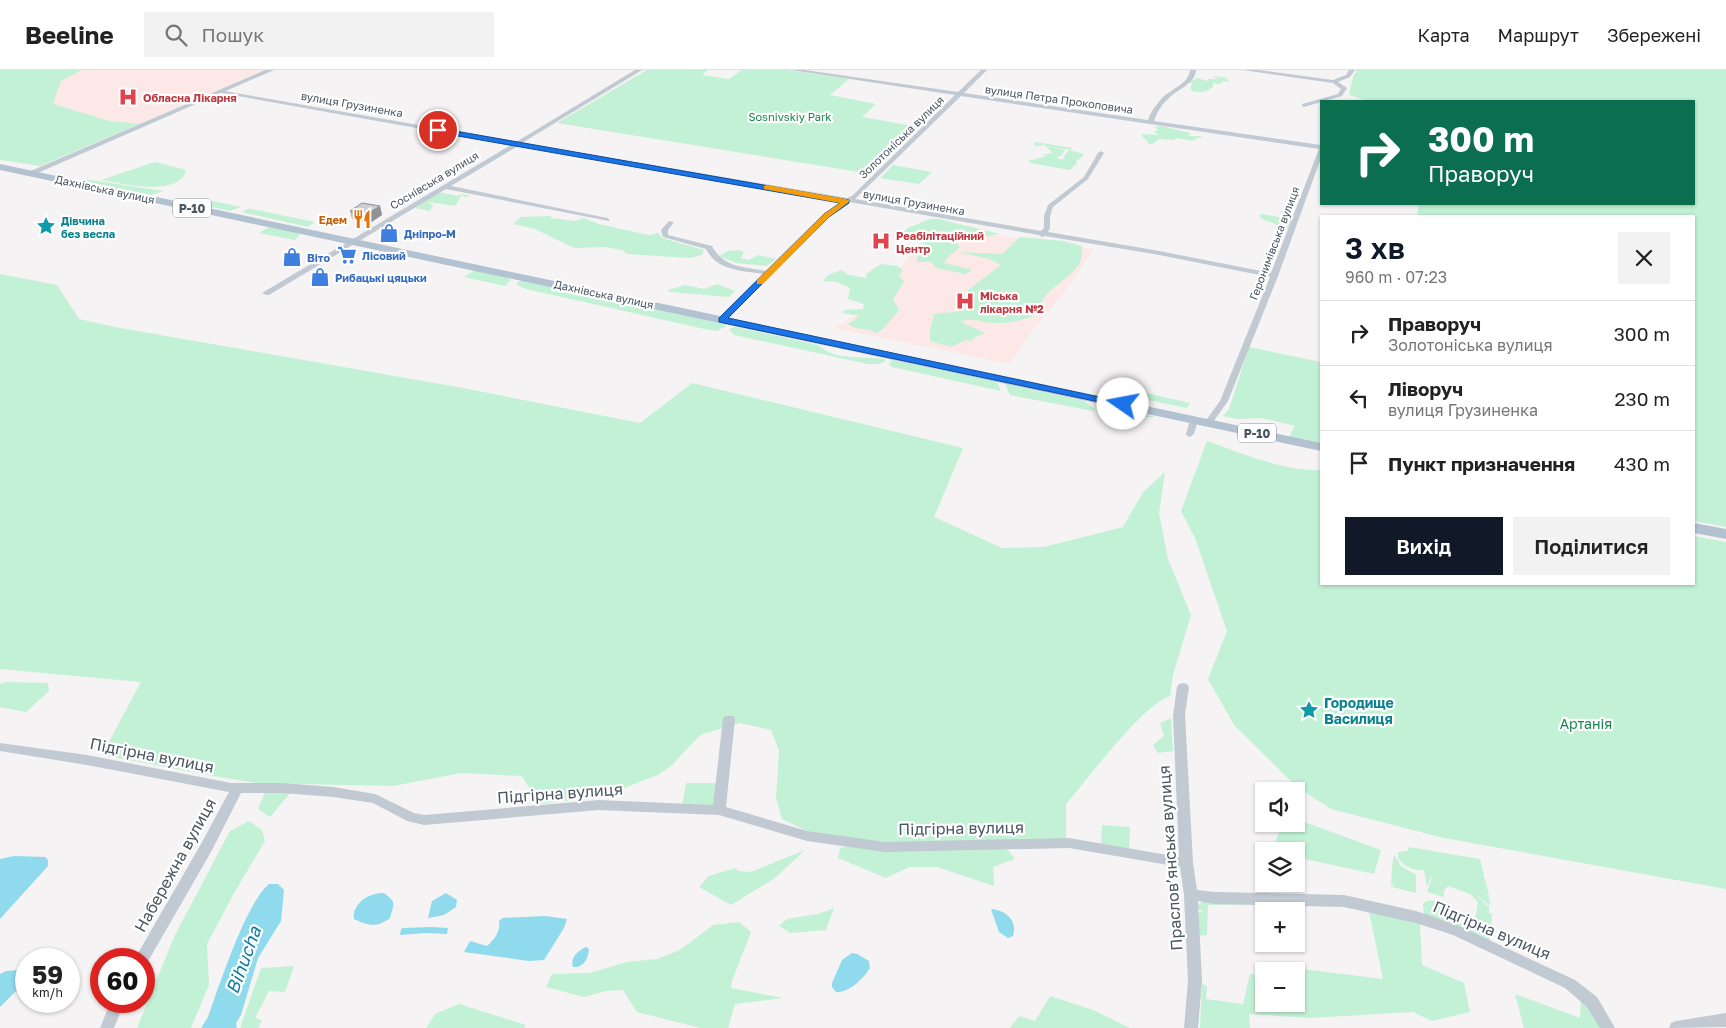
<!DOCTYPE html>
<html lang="uk">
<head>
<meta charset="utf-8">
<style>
	body { margin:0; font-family:"Golos Text",sans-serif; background:#f2f2f2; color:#222; height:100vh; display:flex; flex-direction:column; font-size:19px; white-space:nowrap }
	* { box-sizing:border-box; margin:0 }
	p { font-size:16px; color:#767676 }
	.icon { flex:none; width:28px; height:28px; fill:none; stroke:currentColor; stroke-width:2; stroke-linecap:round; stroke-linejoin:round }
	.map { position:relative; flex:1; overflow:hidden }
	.side { position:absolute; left:1320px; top:145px; width:375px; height:370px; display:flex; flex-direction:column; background:#fff; border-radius:0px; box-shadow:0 1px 4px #0004 }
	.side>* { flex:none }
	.guide { position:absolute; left:1320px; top:30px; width:375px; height:105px; border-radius:0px; box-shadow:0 1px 4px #0004; background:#0b6e4f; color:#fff; overflow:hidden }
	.fabs { position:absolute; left:1255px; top:712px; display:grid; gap:10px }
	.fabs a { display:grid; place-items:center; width:50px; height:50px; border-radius:0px; background:#fff; box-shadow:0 1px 4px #0004; font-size:25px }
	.speed { position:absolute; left:15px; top:878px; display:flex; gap:10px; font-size:25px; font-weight:700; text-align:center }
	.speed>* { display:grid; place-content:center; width:65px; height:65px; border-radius:50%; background:#fff; box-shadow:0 1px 4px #0004; line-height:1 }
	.speed small { font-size:12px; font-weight:400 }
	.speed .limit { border:8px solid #d22; background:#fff; color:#111 }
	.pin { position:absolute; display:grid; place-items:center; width:42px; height:42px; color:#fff; margin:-21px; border:2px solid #fff; border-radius:50%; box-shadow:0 1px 5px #0007 }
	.me { position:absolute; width:55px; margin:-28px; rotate:282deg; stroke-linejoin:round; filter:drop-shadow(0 0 4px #0008) }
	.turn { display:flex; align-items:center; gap:18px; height:105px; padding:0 25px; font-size:22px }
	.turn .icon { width:65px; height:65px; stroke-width:2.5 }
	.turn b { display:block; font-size:35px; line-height:42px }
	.round { display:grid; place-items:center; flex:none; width:52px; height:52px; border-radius:0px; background:#f2f2f2 }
	.head { display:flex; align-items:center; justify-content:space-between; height:85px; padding:0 25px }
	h1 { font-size:30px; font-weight:600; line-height:38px; color:#111827 }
	.cta { display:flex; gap:10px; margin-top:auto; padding:10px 25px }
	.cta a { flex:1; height:58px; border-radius:0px; background:#111827; color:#fff; font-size:20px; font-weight:600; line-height:58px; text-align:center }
	.cta a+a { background:#f2f2f2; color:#222 }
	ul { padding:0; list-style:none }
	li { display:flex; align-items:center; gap:15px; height:65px; padding:0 25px; border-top:1px solid #e0e0e0 }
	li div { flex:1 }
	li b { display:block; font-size:19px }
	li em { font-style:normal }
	header { display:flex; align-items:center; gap:30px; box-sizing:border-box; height:70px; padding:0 25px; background:#fff; border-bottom:1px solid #e0e0e0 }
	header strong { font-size:24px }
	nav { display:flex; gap:28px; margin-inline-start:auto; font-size:18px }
	.search { width:350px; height:45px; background:#f2f2f2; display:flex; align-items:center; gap:12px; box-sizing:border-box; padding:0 18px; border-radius:0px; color:#767676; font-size:19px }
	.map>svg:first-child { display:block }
</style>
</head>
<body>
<header>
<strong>Beeline</strong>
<div class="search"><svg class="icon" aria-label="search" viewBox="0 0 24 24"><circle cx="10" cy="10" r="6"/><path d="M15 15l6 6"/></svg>Пошук</div>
<nav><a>Карта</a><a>Маршрут</a><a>Збережені</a></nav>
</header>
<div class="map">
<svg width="1726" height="958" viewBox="0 0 1726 958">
	<rect width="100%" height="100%" fill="#f5f3f3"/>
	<!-- medical -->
	<path fill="#fce8e6" d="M82,0H263L139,54L110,51L52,34L61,11Z
		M935,156L1093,180L1065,221L1035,257L1010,294L834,258L866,240Z"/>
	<!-- green -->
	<path fill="#c3f1d5" d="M0,0H82L61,11L53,34L110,51L139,54L40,96L0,90Z
		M647,0H708L702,5L729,9L742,0H787L849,9L830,25L876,34L862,47L919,57L871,104L557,53Z
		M1357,0H1726V457L1694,451V146H1417L1419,134H1694V31H1368L1349,25L1353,7Z
		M1214,6L1227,8L1229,12L1222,11L1221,14L1213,13V17C1205,22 1203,23 1192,21L1190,18L1192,14L1189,12L1197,8L1208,11V9H1222L1215,8Z
		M1161,56L1191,63L1188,66H1203L1192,71L1177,68L1173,70L1159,69L1153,74H1148L1147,70L1142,68L1144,67L1141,66L1143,64L1159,65L1154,62L1158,60L1154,57Z
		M1036,72L1072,78L1071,80L1045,76L1065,80L1061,86L1056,87L1059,89H1066L1063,87L1069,80L1084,84L1080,89L1076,90L1077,93L1070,100L1030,93L1028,91L1046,86L1053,87L1041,85L1052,83L1045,75L1036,76L1033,74Z
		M155,92L186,100C180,128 120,113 101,110Z
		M893,95L932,102L919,114L880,108Z
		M84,109L164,121L151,125L84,111Z
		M439,122L458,126L462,124L471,126L464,127L462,125L455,136L428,132L433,135L430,141L415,138Z
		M203,129L241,137L230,141L198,134Z
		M247,139H251L315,152L308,157L242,142Z
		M1262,144L1284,148L1289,146L1292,148L1288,159C1282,158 1280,156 1275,154C1268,150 1264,153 1259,145Z
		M550,146L552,148L575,151L584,148L599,154L621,159L649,165L659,163L662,168L704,180L702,185L689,188L627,184L622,180L604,177L574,178L535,159L513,154L521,147Z
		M930,149H939L1000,164L981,167L941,161L936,169L957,173L960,177L946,189L944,193L973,200L965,204L936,198L931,192H917L916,190L923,179V166L902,163L908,158Z
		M269,157L298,163L300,164L295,170L259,163Z
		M1020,167L1063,171L1082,176C1082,181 1082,187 1080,192C1071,212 1039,218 1040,243C1026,249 1014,253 998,253C985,254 972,246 960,252L985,263L974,268L972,271L965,270L951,277L930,271V261L934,244L962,241L975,232L967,221L1001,195L989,189L959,182L1002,184Z
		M739,180L744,182L741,188L748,190L759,185L776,189L767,196L736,193L719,186L728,181Z
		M881,194L897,196L903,200L899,205L904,212L893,229L899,240L884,258L877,263C868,257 857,261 848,254L860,246L842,243L844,240L863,239L864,234L848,229L850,218L837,212L823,211L828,205L841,200L849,205L867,208L866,204Z
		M475,200L506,207L511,210L505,216L464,207Z
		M0,204L57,215L79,249L115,257L463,318L640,353L692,313L963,378L934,447L1002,478L1044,477L1123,457L1143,422L1165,402L1159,443L1168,489L1191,545L1173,605L1170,626C1142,635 1088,709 1066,734V770L877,773L807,761L782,749L776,728L779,680L771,660L740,653L703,664L699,666L672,695L658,705L600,727L539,734L522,706L461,703L393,716L258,713L219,707L102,685L141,612L0,599Z
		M522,210L724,254L726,256L717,261L709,260L526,219L517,215V213Z
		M717,214L735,221L729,227C709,225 690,224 670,222L668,220L685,215L705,219Z
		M735,257L814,274C820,276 822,278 827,281C838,289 871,287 885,289V292L878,294H868L734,265L729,259Z
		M1249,277L1321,292V374L1289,367L1295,356L1261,348L1237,349L1223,346L1229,339Z
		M892,290L997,312L1001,321L892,297L889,294Z
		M1005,314L1084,331L1095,339L1093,341L1010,325Z
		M1146,323L1190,333L1187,338L1143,329Z
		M1101,335L1156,347H1128L1098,341Z
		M1207,371C1244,384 1282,401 1321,400V514H1694V466L1726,472V819L1444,768L1331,739L1297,717L1234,655L1208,609L1227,561L1195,468L1181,441Z
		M6,612L48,613L49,621L26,642L0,637V614Z
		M1171,648L1173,681L1158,683L1153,675L1164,666L1160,653Z
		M686,713H719L715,735H682Z
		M269,714L295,717L270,747L258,739Z
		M1296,749L1381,780L1374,804L1296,787V781H1271L1283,754H1296Z
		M249,751L262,760L265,771L233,825L207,874L209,915L191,958H137L174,867L230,761Z
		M1102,755L1130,757L1129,780L1101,775Z
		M852,775L1006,778L1015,789L993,797L994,816L937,797H909L886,808L838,788L840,778Z
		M1409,777L1480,789L1484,805H1483L1487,815L1480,812L1487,816L1489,826L1483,823L1489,827L1490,836L1472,821L1489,837V843L1492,844L1490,873L1424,846L1423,834C1428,828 1435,831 1442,833V845L1449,852H1458L1470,858L1474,856L1478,832L1470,824L1448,816L1444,821V827L1427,822L1432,807L1442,806L1431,807L1427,817L1424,800C1414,801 1404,797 1398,788V782L1407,781Z
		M805,780L775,808L731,835L699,817L709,806L735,798L739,801L751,802Z
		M1394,784L1401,796L1416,805V823L1392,817L1396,812L1391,816L1392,799L1399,801L1392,799Z
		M1203,831L1335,835C1422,846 1494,877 1570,918C1587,930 1593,940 1603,958H1524L1515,924L1580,948L1581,927C1537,896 1471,871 1420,852L1422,895L1464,913L1470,942L1432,951L1413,942L1310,948L1249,944L1250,958H1200L1202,914L1207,916L1206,929L1243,934L1250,904L1264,905V934H1296V901H1293L1294,898L1383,909L1369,842C1320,827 1259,836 1208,835L1207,865L1199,866L1197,843L1203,842L1197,838V836Z
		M834,838L826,860L790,863L779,856L787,849L818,844Z
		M739,852L751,862L732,911L731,918L783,928L735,934L728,958H701L637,942L623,920L606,921L584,927L546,917L552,904L590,903L627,892L657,889L680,880L713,855Z
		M294,896L285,922L269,921L255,948L262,950L258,958H240L261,898Z
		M1050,926L1093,940L1130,958H1010L1019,946L1035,951Z
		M459,934L526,955L524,958H426L435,944Z"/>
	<!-- water -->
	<path fill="#90daee" d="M14,786L45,787L48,790V796L0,849V789Z
		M269,814H278L284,820L281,851L258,888L241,945L236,953L237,958H201L208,947C219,916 246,833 269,814Z
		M384,823C397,833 394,833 390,848C377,858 369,856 354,849C352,833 370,822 384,823Z
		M446,823L457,830L456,837L444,845L428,848L432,831Z
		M991,839C1005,840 1018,850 1013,866L1008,868L999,862Z
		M545,846L567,849L564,858L544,890L529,891L464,882L470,871L487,876C494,870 501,861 499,851L503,848Z
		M432,857L448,858L447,864L426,863L400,865L401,859L403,858Z
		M586,877L589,879C588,889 584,898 573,897C570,887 578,881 586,877Z
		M852,883L857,884L869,891L870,898C863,909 849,923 836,922L832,917V913L842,890Z
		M20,900L26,905V911L0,937V904L6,901Z"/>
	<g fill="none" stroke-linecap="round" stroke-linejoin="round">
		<!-- minor -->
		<path fill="#c1cad2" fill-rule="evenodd" d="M635,0H642L522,73L847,128L852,126L955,25L791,0H805L958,22L981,0H987L964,23L1148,50C1151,41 1157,34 1163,27C1172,19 1189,13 1190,0H1196C1195,14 1178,19 1169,28C1162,34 1157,42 1154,51L1321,75V88L1278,206L1228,331L1211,355L1208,356L1204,353L1220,331L1270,207L1154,184L1045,166L1042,167L1039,165L849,132L829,146L725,252H719V248L764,204C743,201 717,201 706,179L663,167L661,160L669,151L674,152L668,160V165L712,176C724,198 745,197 767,201L825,144L842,131L518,76L451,116L607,148L609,149V151L446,119L269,225H266L262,223L511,75L221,23L218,21L219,20L516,72ZM961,26L1319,79L1271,203L1154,180L1048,162L1050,158V146L1053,137L1088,109L1104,83L1101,81L1098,83L1084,107L1048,135L1044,146V158L1041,161L855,129Z
			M1243,0H1258L1333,10L1346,5L1349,0H1355L1350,7L1338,12L1347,18L1342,26L1304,37L1302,36V34L1338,24L1341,19L1333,13Z
			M1194,347L1198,350L1194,364L1190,367L1187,366L1186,364L1190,350Z
			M1183,613L1187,614L1189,617L1185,645L1193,793L1197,820L1215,822L1344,825L1416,841L1457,855L1575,910L1597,927L1615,958H1600L1587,937L1565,918L1453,865L1416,853L1344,837L1215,834L1198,831L1202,911L1198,958H1184L1188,911L1184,825L1180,797L1069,778L885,782L807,771L719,745L599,740L424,755L407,751L373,733L333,727L283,723H241L211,782L147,893L144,894V889H135L137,885L201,774L229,722L87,695L0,681V673L87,685L231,713H283L333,717L375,724L414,743L424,745L599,730L713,735L723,649L725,646H733L735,649L726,737L807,761L885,772L1069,768L1179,787L1173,645L1177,617L1179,614Z
			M111,931H125L114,958H100Z
			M1726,943V957L1669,958L1671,953L1676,951Z"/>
		<!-- tertiary -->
		<path fill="#c1cad2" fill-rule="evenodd" d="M265,0H274L33,105L26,103Z"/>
		<!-- primary -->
		<path fill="#b3c2d1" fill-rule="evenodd" d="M0,94L1321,373V381L0,100Z
			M1694,453L1726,459V469L1694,463Z"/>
	</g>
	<!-- wall -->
	<path fill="#b0b2b7" d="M380,136L382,145L370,153L352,149L350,141Z"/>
	<!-- shaded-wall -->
	<path fill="#909195" d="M380,136L382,145L370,153L367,144Z"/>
	<!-- building -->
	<path fill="#cdcfd5" stroke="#909195" d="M362,133L380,136L367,144L350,141Z"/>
	<!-- route -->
	<path fill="#1a73e8" stroke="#114b97" d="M438,58L849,130V133L829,147L728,248L1123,332L1128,334L1123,337L719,252V248L824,144L840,133L435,62L434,60Z"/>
	<!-- slow -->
	<path fill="#f59e0b" d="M767,115L846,129L850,131L829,147L763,214H757V210L824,144L840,133L764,119V116Z"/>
	<!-- icons -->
	<defs>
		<g id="hospital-bare" transform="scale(1.5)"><path d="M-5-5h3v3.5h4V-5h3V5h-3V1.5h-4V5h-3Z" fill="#e0444e" stroke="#fff" stroke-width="2.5" paint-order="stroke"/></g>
		<g id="restaurant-bare" transform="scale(1.5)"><path d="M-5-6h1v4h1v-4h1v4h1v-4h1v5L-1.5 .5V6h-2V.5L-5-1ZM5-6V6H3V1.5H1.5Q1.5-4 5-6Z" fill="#e8710a" stroke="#fff" stroke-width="2.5" paint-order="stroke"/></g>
		<g id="sight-bare" transform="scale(1.5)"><path d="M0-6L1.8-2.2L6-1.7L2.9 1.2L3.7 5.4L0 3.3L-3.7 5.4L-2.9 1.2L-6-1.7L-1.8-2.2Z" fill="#0f9aa8" stroke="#fff" stroke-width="2.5" paint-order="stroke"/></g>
		<g id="shop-bare" transform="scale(1.5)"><path d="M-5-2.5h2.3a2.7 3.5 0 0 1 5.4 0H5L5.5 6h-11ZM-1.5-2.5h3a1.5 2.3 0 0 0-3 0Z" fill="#3f7fe0" stroke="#fff" stroke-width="2.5" paint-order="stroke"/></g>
		<g id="supermarket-bare" transform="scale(1.5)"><path d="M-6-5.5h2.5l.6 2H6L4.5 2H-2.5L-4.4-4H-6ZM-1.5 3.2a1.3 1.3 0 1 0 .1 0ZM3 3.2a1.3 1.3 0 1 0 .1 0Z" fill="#3f7fe0" stroke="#fff" stroke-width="2.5" paint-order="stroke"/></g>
	</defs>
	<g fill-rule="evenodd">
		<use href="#hospital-bare" x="128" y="27"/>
		<use href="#restaurant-bare" x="362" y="149"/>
		<use href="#sight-bare" x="46" y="156"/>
		<use href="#shop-bare" x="389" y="163"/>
		<use href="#hospital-bare" x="881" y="171"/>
		<use href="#supermarket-bare" x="347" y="185"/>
		<use href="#shop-bare" x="292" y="187"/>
		<use href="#shop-bare" x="320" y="207"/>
		<use href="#hospital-bare" x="965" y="231"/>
		<use href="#sight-bare" x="1309" y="640"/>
	</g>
	<g text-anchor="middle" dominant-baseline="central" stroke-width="4.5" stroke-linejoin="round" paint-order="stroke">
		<!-- far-health labels -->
		<g font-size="11" font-weight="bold" fill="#be3a42" stroke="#fff" text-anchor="start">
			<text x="143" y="27">Обласна Лікарня</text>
			<text x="896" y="165">Реабілітаційний<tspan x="896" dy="13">Центр</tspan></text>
			<text x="980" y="225">Міська<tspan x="980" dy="13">лікарня №2</tspan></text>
		</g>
		<!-- far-street labels -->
		<g font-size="11" fill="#4a5661" stroke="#fff">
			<text transform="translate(1059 29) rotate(8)">вулиця Петра Прокоповича</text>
			<text transform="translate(352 34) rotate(10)">вулиця Грузиненка</text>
			<text transform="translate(901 67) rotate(-44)">Золотоніська вулиця</text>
			<text transform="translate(434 110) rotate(-31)">Соснівська вулиця</text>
			<text transform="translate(105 119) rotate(12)">Дахнівська вулиця</text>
			<text transform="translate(914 132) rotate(10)">вулиця Грузиненка</text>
			<text transform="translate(1274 173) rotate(-69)">Геронимівська вулиця</text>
			<text transform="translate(604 224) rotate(12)">Дахнівська вулиця</text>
		</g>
		<!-- far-park labels -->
		<g font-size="11" fill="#17864f" stroke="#fff">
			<text x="790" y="46">Sosnivskiy Park</text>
		</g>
		<!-- far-food labels -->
		<g font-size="11" font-weight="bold" fill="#c56008" stroke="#fff" text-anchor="end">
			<text x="347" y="149">Едем</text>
		</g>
		<!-- far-culture labels -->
		<g font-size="11" font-weight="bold" fill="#0d838f" stroke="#fff" text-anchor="start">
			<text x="61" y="150">Дівчина<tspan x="61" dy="13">без весла</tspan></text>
		</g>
		<!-- far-shop labels -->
		<g font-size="11" font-weight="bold" fill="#366cbe" stroke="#fff" text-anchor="start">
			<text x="404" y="163">Дніпро-М</text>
			<text x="362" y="185">Лісовий</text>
			<text x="307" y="187">Віто</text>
			<text x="335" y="207">Рибацькі цяцьки</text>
		</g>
		<!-- shield labels -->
		<g fill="#fff" stroke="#808990" stroke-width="1">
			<rect x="173" y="128.5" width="38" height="19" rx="4"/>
			<rect x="1238" y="353.5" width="38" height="19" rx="4"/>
		</g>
		<g font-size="12" font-weight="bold" fill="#4a5661">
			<text x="192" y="138">Р-10</text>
			<text x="1257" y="363">Р-10</text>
		</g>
		<!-- culture labels -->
		<g font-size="14" font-weight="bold" fill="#0d838f" stroke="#fff" text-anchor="start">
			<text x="1324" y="632">Городище<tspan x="1324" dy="16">Василиця</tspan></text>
		</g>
		<!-- park labels -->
		<g font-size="14" fill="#17864f" stroke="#fff">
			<text x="1586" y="653">Артанія</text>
		</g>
		<!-- near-street labels -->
		<g font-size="16" fill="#4a5661" stroke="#fff">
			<text transform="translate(152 685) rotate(11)">Підгірна вулиця</text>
			<text transform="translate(560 723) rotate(-4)">Підгірна вулиця</text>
			<text transform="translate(961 758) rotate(-1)">Підгірна вулиця</text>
			<text transform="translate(1170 788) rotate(-94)">Прасловʼянська вулиця</text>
			<text transform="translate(175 795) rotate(-61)">Набережна вулиця</text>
			<text transform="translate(1492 860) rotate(23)">Підгірна вулиця</text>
		</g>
		<!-- near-water labels -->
		<g font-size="18" font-style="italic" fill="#0c7c9b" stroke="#fff">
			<text transform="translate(243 890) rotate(-70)">Bihucha</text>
		</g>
	</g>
</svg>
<div class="fabs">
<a><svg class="icon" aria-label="sound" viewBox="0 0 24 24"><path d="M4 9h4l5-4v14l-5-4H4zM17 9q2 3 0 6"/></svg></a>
<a><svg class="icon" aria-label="layers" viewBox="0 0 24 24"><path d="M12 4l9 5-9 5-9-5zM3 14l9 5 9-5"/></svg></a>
<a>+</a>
<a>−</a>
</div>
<div class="speed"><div>59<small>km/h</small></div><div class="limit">60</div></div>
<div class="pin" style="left:438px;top:60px;background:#d93025"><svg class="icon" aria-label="arrive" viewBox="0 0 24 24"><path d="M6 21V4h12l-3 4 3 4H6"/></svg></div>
<svg class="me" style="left:1123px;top:334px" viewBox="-20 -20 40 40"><circle r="19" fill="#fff"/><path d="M0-13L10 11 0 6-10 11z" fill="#1a73e8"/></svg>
<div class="guide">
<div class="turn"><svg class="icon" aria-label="right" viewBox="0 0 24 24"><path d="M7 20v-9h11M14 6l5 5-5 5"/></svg><div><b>300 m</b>Праворуч</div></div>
</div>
<section class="side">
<div class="head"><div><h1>3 хв</h1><p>960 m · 07:23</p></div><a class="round"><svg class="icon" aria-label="close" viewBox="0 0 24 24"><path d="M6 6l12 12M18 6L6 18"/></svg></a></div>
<ul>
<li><svg class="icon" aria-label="right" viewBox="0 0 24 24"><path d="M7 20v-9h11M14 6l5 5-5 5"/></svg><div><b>Праворуч</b><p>Золотоніська вулиця</p></div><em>300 m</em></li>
<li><svg class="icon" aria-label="left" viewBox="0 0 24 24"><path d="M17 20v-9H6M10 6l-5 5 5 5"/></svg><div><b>Ліворуч</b><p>вулиця Грузиненка</p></div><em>230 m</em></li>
<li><svg class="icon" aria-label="arrive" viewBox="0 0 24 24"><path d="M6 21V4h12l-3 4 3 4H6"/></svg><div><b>Пункт призначення</b></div><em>430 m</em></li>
</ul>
<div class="cta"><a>Вихід</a><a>Поділитися</a></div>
</section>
</div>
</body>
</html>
